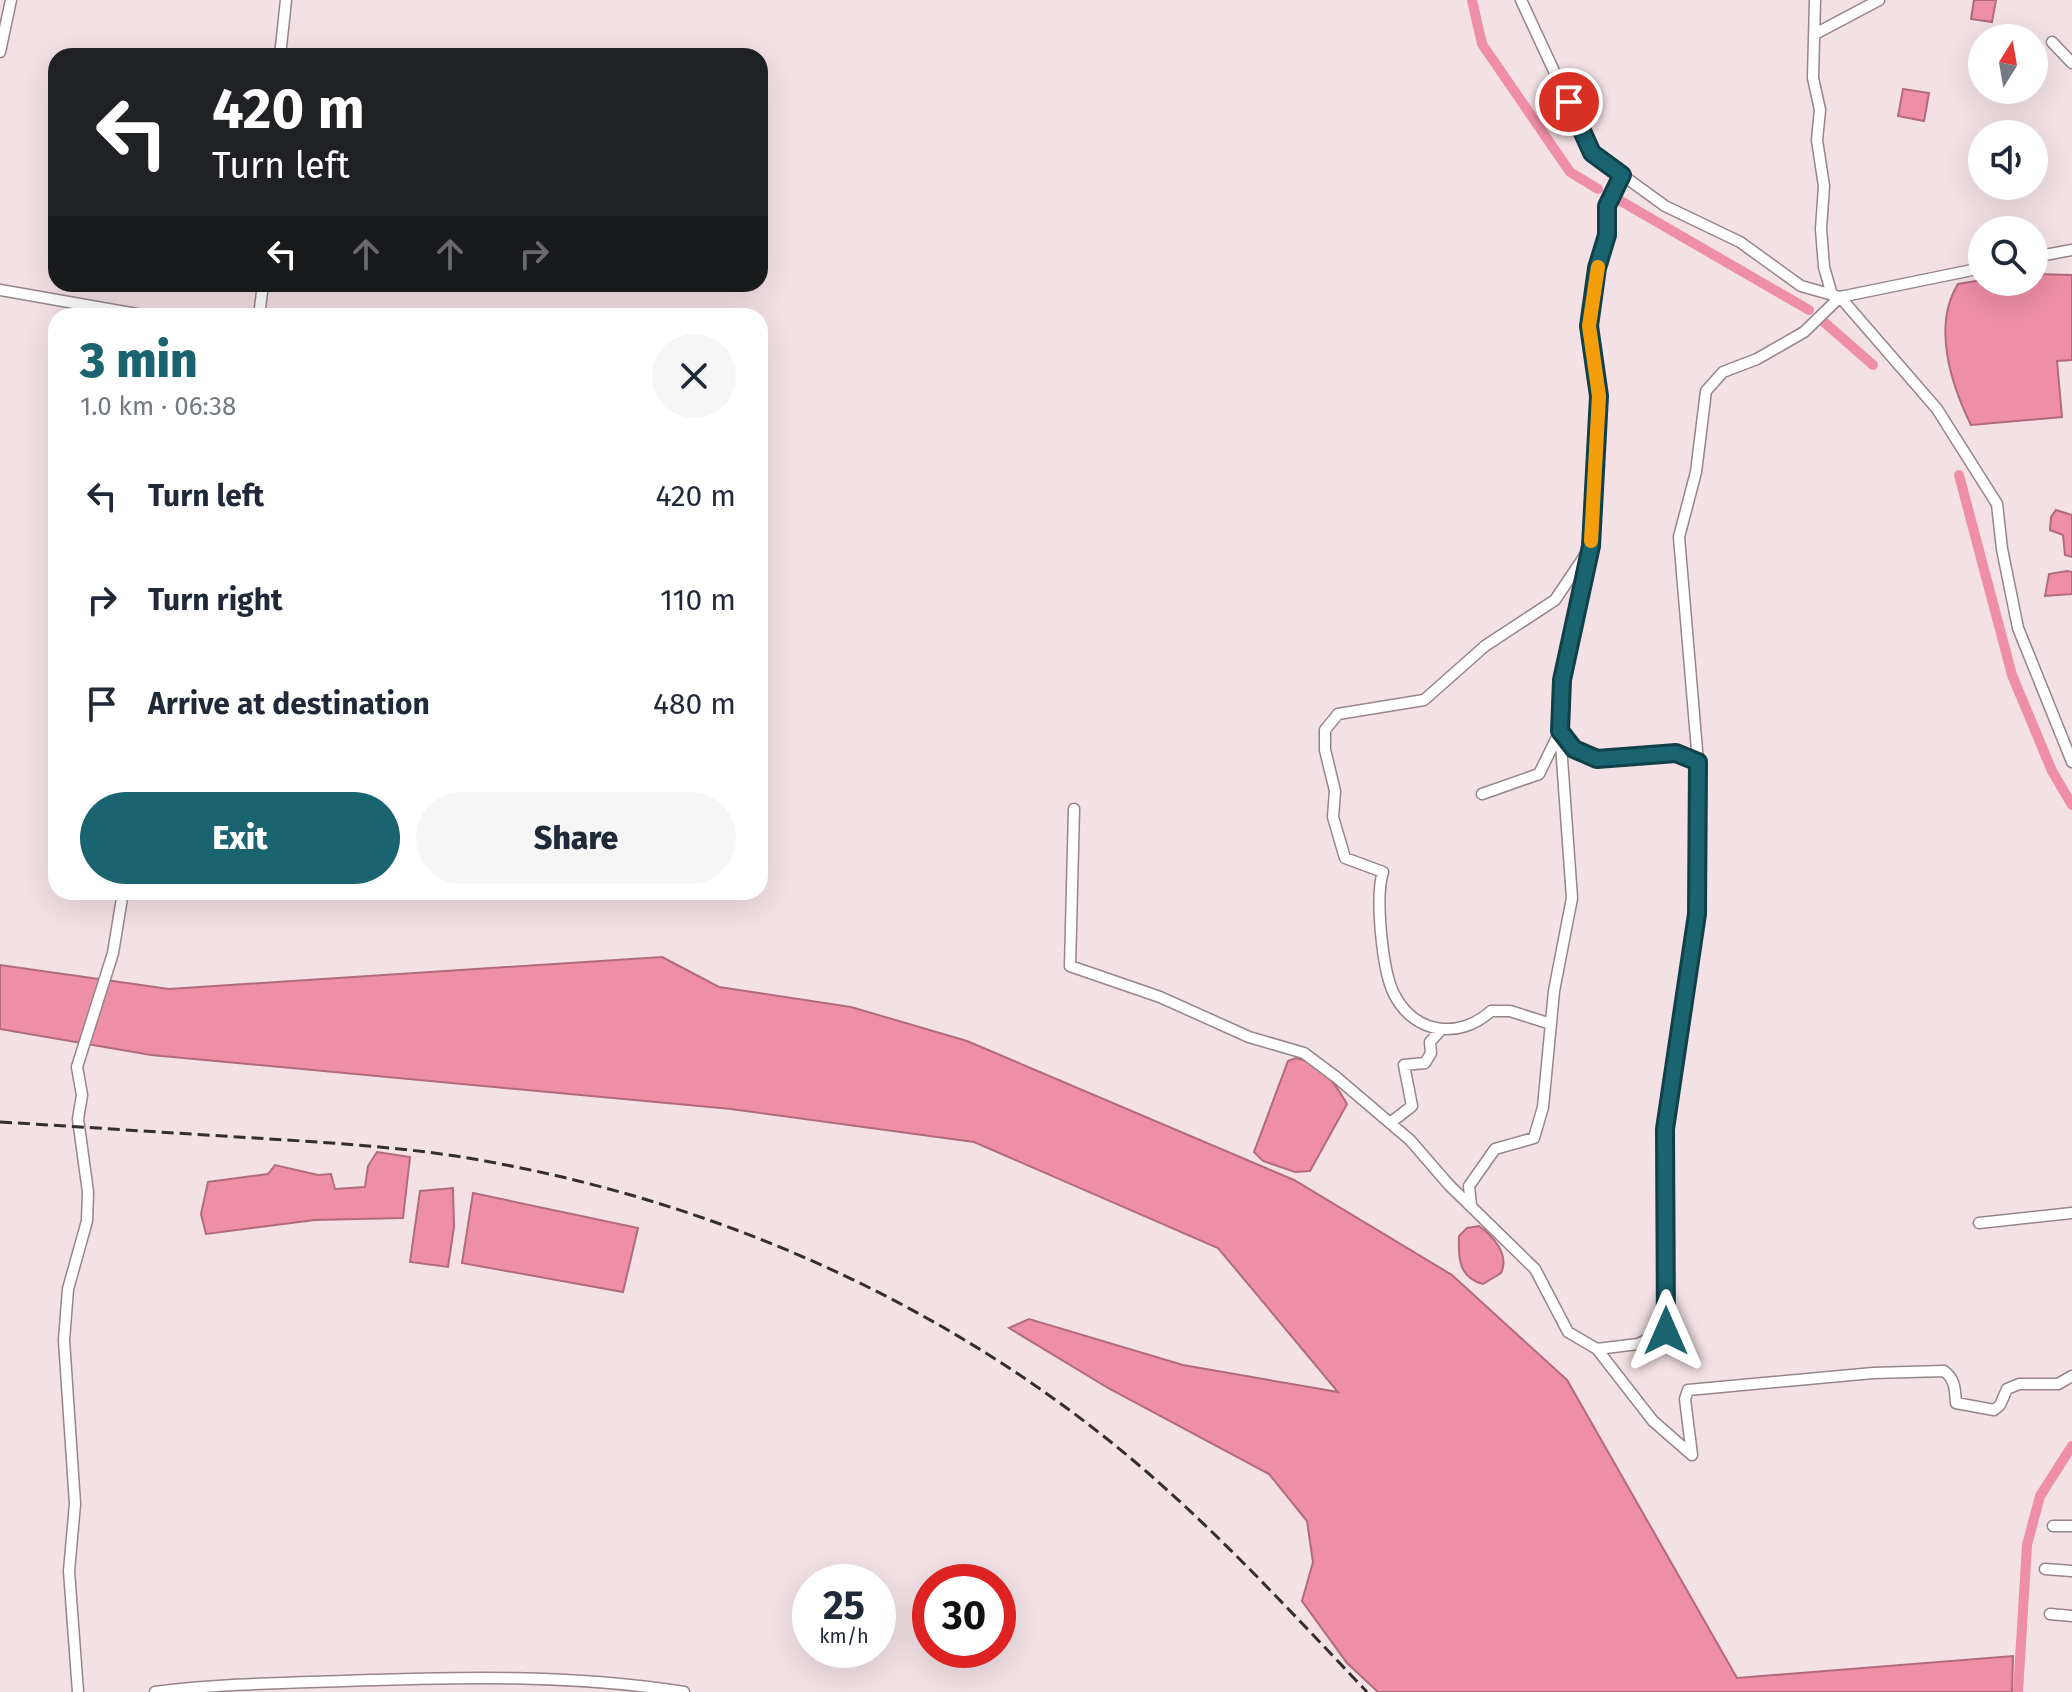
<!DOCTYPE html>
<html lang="en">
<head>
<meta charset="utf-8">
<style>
	body { margin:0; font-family:"Fira Sans",sans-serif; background:#f6f6f7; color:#1f2937; height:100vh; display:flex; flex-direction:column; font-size:30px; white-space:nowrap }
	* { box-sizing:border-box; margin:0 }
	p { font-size:26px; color:#747a83 }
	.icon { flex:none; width:44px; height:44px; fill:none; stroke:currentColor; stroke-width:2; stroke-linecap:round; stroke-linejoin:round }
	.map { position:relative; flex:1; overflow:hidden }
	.sheet { position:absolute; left:48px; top:308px; width:720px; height:592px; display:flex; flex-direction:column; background:#fff; border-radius:24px; box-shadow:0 8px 32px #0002 }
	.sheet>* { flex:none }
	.top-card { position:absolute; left:48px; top:48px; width:720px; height:244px; border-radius:24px; box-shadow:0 8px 32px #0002; background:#202124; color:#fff; overflow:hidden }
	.needle { width:52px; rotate:11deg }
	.fabs { position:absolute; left:1968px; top:24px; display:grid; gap:16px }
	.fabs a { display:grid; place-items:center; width:80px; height:80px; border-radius:50%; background:#fff; box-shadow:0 8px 32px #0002; font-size:40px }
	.speed { position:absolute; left:792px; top:1564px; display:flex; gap:16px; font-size:40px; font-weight:700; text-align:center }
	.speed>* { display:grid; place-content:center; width:104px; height:104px; border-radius:50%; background:#fff; box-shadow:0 8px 32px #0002; line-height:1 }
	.speed small { font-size:20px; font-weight:400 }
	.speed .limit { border:12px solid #d22; background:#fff; color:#111 }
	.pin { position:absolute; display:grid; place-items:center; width:68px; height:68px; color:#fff; margin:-34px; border:4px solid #fff; border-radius:50%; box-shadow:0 2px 8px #0007 }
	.me { position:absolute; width:88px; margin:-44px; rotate:0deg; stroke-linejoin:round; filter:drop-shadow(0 0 6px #0008) }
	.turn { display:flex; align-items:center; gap:28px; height:168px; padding:0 32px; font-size:36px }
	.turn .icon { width:104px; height:104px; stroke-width:2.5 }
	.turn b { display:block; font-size:56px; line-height:68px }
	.lanes { display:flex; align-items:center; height:76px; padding:0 32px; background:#0003; justify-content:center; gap:40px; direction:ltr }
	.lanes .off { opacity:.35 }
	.round { display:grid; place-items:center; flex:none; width:84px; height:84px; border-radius:42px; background:#f6f6f7 }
	.head { display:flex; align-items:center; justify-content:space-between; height:136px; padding:0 32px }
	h1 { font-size:48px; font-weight:800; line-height:60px; color:#1a6371 }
	.action { display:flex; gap:16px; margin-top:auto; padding:16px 32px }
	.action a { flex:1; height:92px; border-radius:48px; background:#1a6371; color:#fff; font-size:32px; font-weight:800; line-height:92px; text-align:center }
	.action a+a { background:#f6f6f7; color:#1f2937 }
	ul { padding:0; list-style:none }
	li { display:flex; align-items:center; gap:24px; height:104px; padding:0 32px }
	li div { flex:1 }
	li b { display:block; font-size:30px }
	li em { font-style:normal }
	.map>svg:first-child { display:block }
</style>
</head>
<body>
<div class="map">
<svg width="2072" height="1692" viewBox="0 0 2072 1692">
	<rect width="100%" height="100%" fill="#f3e1e5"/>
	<!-- water -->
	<path fill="#ef8ea7" stroke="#b16b7d" stroke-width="2" d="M1974,0H1996L1992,22L1971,19Z
		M1903,89L1929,93L1924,121L1898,116Z
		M2034,274L2072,275V360L2057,361L2062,417L1971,425C1951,384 1932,326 1958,284L1982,280L2034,282Z
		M2056,510L2072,515V557L2065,555L2063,535L2050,530L2051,517Z
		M2067,571L2072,572V594L2045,596L2049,574Z
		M662,957L719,987L851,1007L967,1041L1294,1180L1452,1275L1567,1380L1737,1678L2013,1656L2012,1692H1378L1347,1663L1302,1601L1313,1562L1307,1521L1269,1474L1108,1388L1009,1328L1029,1319L1183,1365L1338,1392L1218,1248L974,1142L731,1109L151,1055L0,1029V965L169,989Z
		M1296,1058C1321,1063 1335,1083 1347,1104L1310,1171L1295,1172L1263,1161L1254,1152L1288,1061Z
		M377,1152L410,1157L403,1218L315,1220L206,1234L201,1214L208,1182L268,1174L275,1165L318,1175L331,1174L335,1189L365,1187L368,1166Z
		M453,1188L454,1227L448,1267L410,1262L420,1191Z
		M473,1193L638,1228L623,1292L462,1263Z
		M1479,1226C1493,1236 1510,1255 1501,1273L1483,1284C1459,1278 1458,1258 1459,1236L1467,1228Z"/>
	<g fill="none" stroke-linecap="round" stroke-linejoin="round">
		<!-- canal -->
		<path stroke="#ef8ea7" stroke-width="10" d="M1472,0L1482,44L1570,172L1598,189
			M1619,200L1809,310
			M1824,322L1873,365
			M1959,475L2012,675L2052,771L2072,805
			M2018,1692L2027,1545L2040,1496L2072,1446"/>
		<!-- street casing -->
		<g stroke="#968689" stroke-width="13">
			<path id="street" d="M1521,0L1592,153L1665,206L1740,242L1801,286L1840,297L1937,409L1997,504L2002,549L2018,628L2072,762
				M1815,0L1813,78L1820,110L1817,140L1824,186L1821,229L1824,267L1832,295
				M1815,34L1879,0
				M2052,42L2072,63
				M0,52L11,0
				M280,56L286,0
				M2034,257L2072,250
				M0,290L148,316
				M259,316L263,284
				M1482,794L1539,774L1560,731C1594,778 1628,750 1675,754C1682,754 1691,759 1698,762
				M1074,809L1070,966L1160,997L1249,1037L1304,1053L1336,1077L1410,1140L1449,1185L1535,1269L1568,1332L1597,1349L1653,1421L1692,1455
				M1551,1024L1510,1011H1491C1459,1040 1414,1034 1394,994C1382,970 1375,896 1383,872L1345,858L1333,817L1335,791L1325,750V730L1338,714L1424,700L1485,646L1555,600L1586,554
				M1390,1123L1412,1106L1404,1065L1425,1063L1431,1053L1430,1042L1439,1032
				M1471,1205L1469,1186L1495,1149L1534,1138L1543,1107L1554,991L1572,898L1560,731L1562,680L1591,546L1599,396L1589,326L1597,268L1607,235V206L1622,175
				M1979,1223L2072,1213
				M1597,1349L1638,1344L1666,1331L1665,1129L1697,914L1698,762L1679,537L1696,472L1706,391L1723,372L1757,359L1804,332L1840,297L1982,268
				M1692,1455L1685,1399L1688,1390L1873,1373L1944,1371C1955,1379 1955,1389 1956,1403L1994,1410L2000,1405L2007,1389L2019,1384H2058L2072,1376
				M2053,1526H2072
				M2045,1569L2072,1571
				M2050,1614L2072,1616
				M78,1692L69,1571L75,1504L64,1340L68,1289L87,1221L88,1192L78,1119L82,1095L77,1067L113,953L123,892
				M155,1692C217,1684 280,1683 343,1681C457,1677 572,1674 684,1692"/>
		</g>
		<!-- street -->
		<use href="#street" stroke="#fff" stroke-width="10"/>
		<!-- rail -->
		<path stroke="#352e2f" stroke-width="3" stroke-dasharray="12 6" stroke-linecap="butt" d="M0,1122C85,1127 170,1133 255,1138C331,1143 409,1147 485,1161C729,1205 960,1310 1148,1473C1226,1541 1296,1617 1367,1692"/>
	</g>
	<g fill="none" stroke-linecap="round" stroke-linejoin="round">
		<!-- route casing -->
		<g stroke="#114049" stroke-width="20">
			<path id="route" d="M1569,102L1592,153L1622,175L1607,206V235L1597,268L1589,326L1599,396L1591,546L1562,680L1560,731L1574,749L1597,759L1676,753L1698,762L1697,914L1665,1129L1666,1331"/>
		</g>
		<!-- route -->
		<use href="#route" stroke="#1a6371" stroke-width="14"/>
		<!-- slow -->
		<path stroke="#f59e0b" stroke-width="14" d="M1591,541L1599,396L1589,326L1598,267"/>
	</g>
</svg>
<div class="fabs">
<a><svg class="needle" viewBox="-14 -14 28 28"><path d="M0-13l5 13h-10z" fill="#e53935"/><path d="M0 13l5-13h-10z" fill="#747a83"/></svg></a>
<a><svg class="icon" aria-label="sound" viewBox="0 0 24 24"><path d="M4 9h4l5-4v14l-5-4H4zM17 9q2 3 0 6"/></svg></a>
<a><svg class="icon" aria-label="search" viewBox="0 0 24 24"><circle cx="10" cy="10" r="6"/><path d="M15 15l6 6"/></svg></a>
</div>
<div class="speed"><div>25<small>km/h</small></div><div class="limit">30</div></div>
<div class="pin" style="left:1569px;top:102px;background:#d93025"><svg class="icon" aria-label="arrive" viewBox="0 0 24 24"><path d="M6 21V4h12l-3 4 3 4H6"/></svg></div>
<svg class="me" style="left:1666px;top:1331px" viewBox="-20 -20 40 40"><path d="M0-17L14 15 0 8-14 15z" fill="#1a6371" stroke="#fff" stroke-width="4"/></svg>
<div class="top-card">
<div class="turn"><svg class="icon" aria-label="left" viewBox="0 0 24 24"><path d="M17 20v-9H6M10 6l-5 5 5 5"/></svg><div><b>420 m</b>Turn left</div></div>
<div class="lanes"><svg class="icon" aria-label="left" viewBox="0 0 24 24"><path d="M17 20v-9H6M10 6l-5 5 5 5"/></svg><svg class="icon off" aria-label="ahead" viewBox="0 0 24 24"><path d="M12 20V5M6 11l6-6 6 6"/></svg><svg class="icon off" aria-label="ahead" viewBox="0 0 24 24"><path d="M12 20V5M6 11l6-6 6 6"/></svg><svg class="icon off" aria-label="right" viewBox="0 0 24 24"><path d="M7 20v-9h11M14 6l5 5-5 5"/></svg></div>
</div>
<section class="sheet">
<div class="head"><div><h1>3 min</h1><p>1.0 km · 06:38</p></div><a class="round"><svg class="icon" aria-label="close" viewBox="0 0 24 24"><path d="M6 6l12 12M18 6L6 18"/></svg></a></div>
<ul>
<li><svg class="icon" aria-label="left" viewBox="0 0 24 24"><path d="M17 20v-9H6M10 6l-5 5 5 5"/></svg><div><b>Turn left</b></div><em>420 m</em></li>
<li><svg class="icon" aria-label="right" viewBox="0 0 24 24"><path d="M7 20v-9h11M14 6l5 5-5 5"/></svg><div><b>Turn right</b></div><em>110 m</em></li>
<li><svg class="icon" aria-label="arrive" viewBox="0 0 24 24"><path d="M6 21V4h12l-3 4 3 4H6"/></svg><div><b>Arrive at destination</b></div><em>480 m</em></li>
</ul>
<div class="action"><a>Exit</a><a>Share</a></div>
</section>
</div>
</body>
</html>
